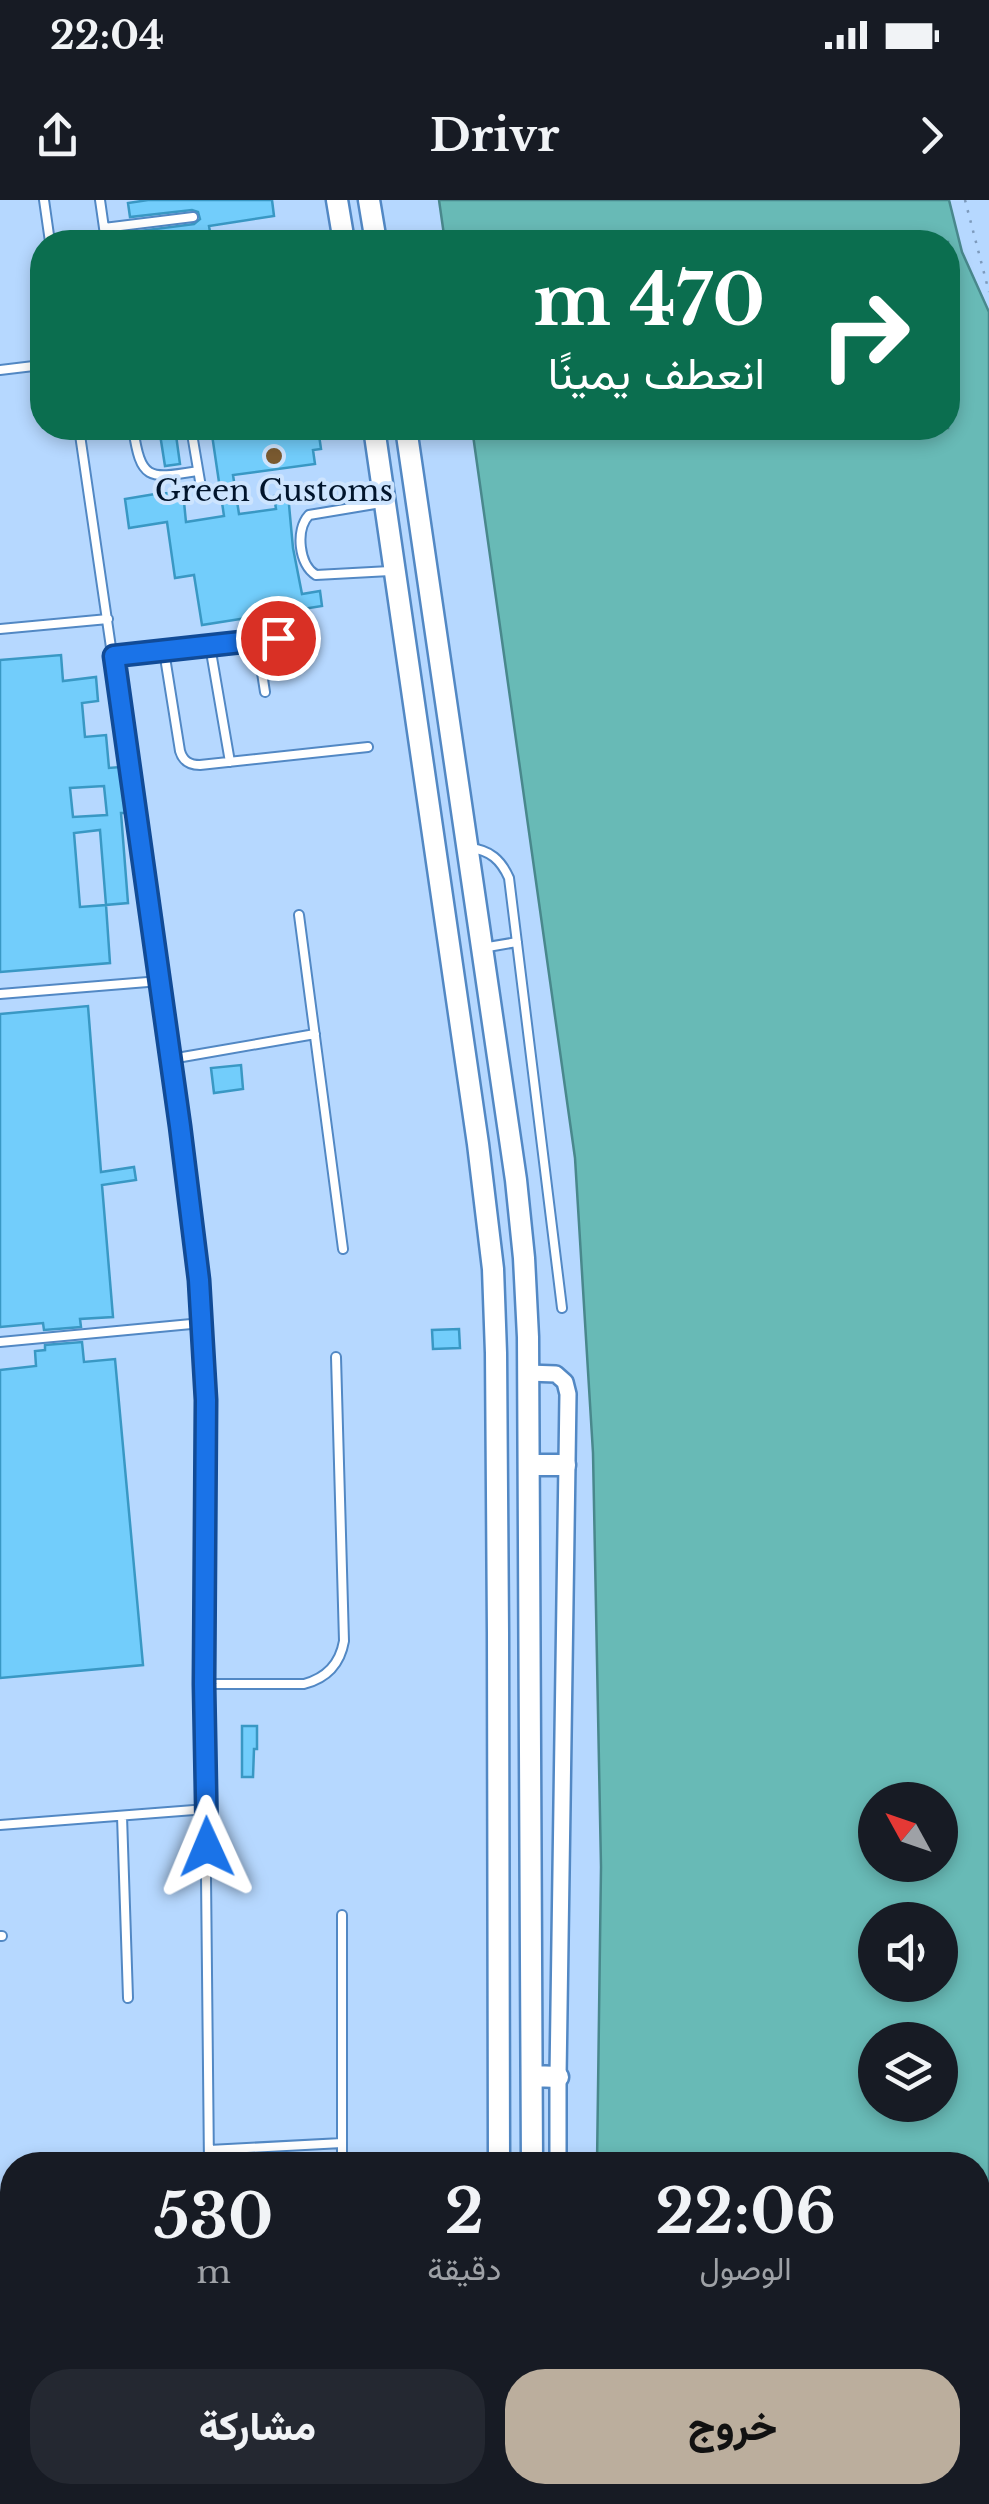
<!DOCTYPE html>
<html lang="ar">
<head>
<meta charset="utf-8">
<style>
	body { margin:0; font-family:"Libre Baskerville",Vazirmatn,serif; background:#242831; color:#f1f3f6; direction:rtl; height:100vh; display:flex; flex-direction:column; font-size:38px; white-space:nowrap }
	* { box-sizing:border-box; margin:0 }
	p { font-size:32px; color:#9ea1a6 }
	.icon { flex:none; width:55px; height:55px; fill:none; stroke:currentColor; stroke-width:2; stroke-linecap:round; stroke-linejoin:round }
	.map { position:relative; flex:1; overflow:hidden; direction:ltr }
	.details { position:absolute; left:0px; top:1952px; width:990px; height:352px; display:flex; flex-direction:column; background:#171b24; border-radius:40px 40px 0 0; box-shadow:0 5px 15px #0003; direction:rtl }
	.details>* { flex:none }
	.top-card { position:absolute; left:30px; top:30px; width:930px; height:210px; border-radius:40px; box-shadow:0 5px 15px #0003; direction:rtl; background:#0b6e4f; color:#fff; overflow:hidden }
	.needle { width:65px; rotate:310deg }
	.controls { position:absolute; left:858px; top:1582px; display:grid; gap:20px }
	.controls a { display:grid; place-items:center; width:100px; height:100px; border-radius:50%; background:#171b24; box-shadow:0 5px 15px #0003; font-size:50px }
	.pin { position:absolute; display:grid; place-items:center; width:85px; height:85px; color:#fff; margin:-42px; border:5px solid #fff; border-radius:50%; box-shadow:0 2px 10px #0007 }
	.me { position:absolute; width:110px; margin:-55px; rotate:359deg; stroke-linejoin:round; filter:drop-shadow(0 0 8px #0008) }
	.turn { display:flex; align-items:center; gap:35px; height:210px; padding:0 30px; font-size:45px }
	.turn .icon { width:130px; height:130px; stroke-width:2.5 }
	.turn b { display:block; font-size:70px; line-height:85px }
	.eta { display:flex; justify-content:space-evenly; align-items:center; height:170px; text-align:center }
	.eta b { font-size:60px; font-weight:800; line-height:70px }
	.action { display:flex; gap:20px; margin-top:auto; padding:20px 30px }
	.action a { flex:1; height:115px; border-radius:40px; background:#bbae9d; color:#111; font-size:40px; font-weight:800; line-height:115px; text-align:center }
	.action a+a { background:#242831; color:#f1f3f6 }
	.status { display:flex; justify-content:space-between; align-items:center; height:70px; padding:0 50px; background:#171b24; direction:ltr }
	.status svg { height:28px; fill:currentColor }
	header { display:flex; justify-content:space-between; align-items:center; height:130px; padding:0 30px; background:#171b24; font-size:45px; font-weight:800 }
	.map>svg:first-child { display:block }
</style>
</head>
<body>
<div class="status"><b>22:04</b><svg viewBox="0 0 49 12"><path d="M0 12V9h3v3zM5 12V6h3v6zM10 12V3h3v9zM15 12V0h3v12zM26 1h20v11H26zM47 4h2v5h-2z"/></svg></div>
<header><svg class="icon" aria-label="forward" viewBox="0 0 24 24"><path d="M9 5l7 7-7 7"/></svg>Drivr<svg class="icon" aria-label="share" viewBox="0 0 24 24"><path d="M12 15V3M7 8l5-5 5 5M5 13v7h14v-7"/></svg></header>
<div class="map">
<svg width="989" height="2304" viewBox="0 0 989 2304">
	<rect width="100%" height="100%" fill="#b6d8ff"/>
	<!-- water -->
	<path fill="#68bab6" stroke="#49888c" stroke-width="2.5" fill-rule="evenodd" d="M439,0H949L962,52L989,112V2304H592V2292H978V1965H597L601,1667L593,1253L575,958L472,228H948V42H445ZM875,1600H940V1665H875ZM875,1720H940V1785H875ZM875,1840H940V1905H875Z"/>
	<!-- building -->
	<path fill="#72cdfb" stroke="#3998c4" stroke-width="2.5" fill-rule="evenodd" d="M148,0H272L274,16L209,26L211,38L181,42H134L132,32L194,24L200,19L198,12L192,10L130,17L128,3Z
		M159,228H175L180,264L165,266Z
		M211,228H318L321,249L313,250L315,264L233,275L239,314L276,309L274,296L288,294L293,348L302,394L320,391L322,406L202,425L194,375L175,378L167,322L129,328L125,299L155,294L183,292L186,322L224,316Z
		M61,455L63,481L96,477L98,501L82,503L85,537L106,535L109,568L120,567L128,613H121L128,703L106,705L110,763L0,772V460ZM104,586L107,615L73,617L70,588ZM100,630L106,705L80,707L74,633Z
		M88,806L101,972L134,967L136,980L102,985L113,1117L80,1119L81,1127L44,1130L43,1123L0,1127V814Z
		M241,865L243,889L214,893L211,868Z
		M459,1129L460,1148L433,1149L432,1130Z
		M82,1142L84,1162L115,1159L143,1465L0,1478V1170L36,1166L35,1151L45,1150V1145Z
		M242,1526H257V1549H254L253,1577H242Z"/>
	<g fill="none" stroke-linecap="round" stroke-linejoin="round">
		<!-- service casing -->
		<g stroke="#5288c4" stroke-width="12">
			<path id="service" d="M44,0L50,42
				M100,0L106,42
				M104,28L193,17
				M0,170L42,165
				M79,228L171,859L199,1080L205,1200L204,1484L209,1965
				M133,228C141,281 148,279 198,271
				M191,228L201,287
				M381,303L309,315C295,330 299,365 316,375L390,371
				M0,429L108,419
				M257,441L265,492
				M210,446L230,562
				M164,451L180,551C183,561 189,565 200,565L368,547
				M114,456L300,436
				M470,648C490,650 501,660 509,678L562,1108
				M299,715L343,1049
				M482,748L517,742
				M0,794L160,781
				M171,859L315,834
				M0,1142L202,1123
				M204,1484H304C327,1478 340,1464 344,1441L336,1157
				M122,1616L128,1798
				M0,1625L207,1609
				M342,1715V1965
				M0,1736H2
				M209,1950L342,1943
				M210,2292V2304
				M0,2298L16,2292"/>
		</g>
		<!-- minor casing -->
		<g stroke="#5288c4" stroke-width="20">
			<path id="minor" d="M528,1173L556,1174L565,1182L568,1194L558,1877V1965
				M561,2292V2304"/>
		</g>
		<!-- tertiary casing -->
		<g stroke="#5288c4" stroke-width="25">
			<path id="tertiary" d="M337,0L344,42
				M369,0L376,42
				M374,228L478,944L493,1069L496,1153L498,1432L499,1965
				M406,228L516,980L524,1058L528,1137L532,1965
				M529,1265H565
				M532,1876L558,1877
				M502,2292V2304
				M531,2304V2292"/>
		</g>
		<!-- path -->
		<path stroke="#7d9abc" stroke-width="2.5" stroke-dasharray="2.5 8" stroke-linecap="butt" d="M965,0L989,92"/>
		<!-- service -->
		<use href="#service" stroke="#fff" stroke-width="8"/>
		<!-- minor -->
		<use href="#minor" stroke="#fff" stroke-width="15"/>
		<!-- tertiary -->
		<use href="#tertiary" stroke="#fff" stroke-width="20"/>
	</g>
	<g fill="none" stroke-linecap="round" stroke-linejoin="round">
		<!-- route casing -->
		<g stroke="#114b97" stroke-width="25">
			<path id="route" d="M207,1647L204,1484L206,1200L199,1080L180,926L114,456L278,438"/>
		</g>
		<!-- route -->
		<use href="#route" stroke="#1a73e8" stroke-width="18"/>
	</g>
	<!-- markers -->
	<circle fill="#7a5a30" stroke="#cde4fe" stroke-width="4" cx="274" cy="256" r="10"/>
	<g text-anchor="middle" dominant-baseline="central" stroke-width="8" stroke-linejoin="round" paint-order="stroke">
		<!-- poi labels -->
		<g font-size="30" fill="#01142b" stroke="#cde4fe">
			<text x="274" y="290">Green Customs</text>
		</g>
	</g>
</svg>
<div class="controls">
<a><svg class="needle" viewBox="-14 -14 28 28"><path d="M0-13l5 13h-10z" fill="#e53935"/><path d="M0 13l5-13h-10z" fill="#9ea1a6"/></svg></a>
<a><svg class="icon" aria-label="sound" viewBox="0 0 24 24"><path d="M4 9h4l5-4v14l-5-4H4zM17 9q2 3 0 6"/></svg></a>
<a><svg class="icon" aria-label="layers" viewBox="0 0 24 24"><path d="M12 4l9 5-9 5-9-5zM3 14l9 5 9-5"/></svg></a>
</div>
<div class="pin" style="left:278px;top:438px;background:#d93025"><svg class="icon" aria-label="arrive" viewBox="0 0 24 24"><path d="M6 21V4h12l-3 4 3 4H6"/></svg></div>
<svg class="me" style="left:207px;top:1647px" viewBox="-20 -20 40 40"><path d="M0-17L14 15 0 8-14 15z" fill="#1a73e8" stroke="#fff" stroke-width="4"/></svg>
<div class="top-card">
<div class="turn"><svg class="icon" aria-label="right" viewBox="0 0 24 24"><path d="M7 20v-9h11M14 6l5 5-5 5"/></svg><div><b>470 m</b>انعطف يمينًا</div></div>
</div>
<section class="details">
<div class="eta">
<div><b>22:06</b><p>الوصول</p></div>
<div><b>2</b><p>دقيقة</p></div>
<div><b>530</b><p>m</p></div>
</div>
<div class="action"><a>خروج</a><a>مشاركة</a></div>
</section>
</div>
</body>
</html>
